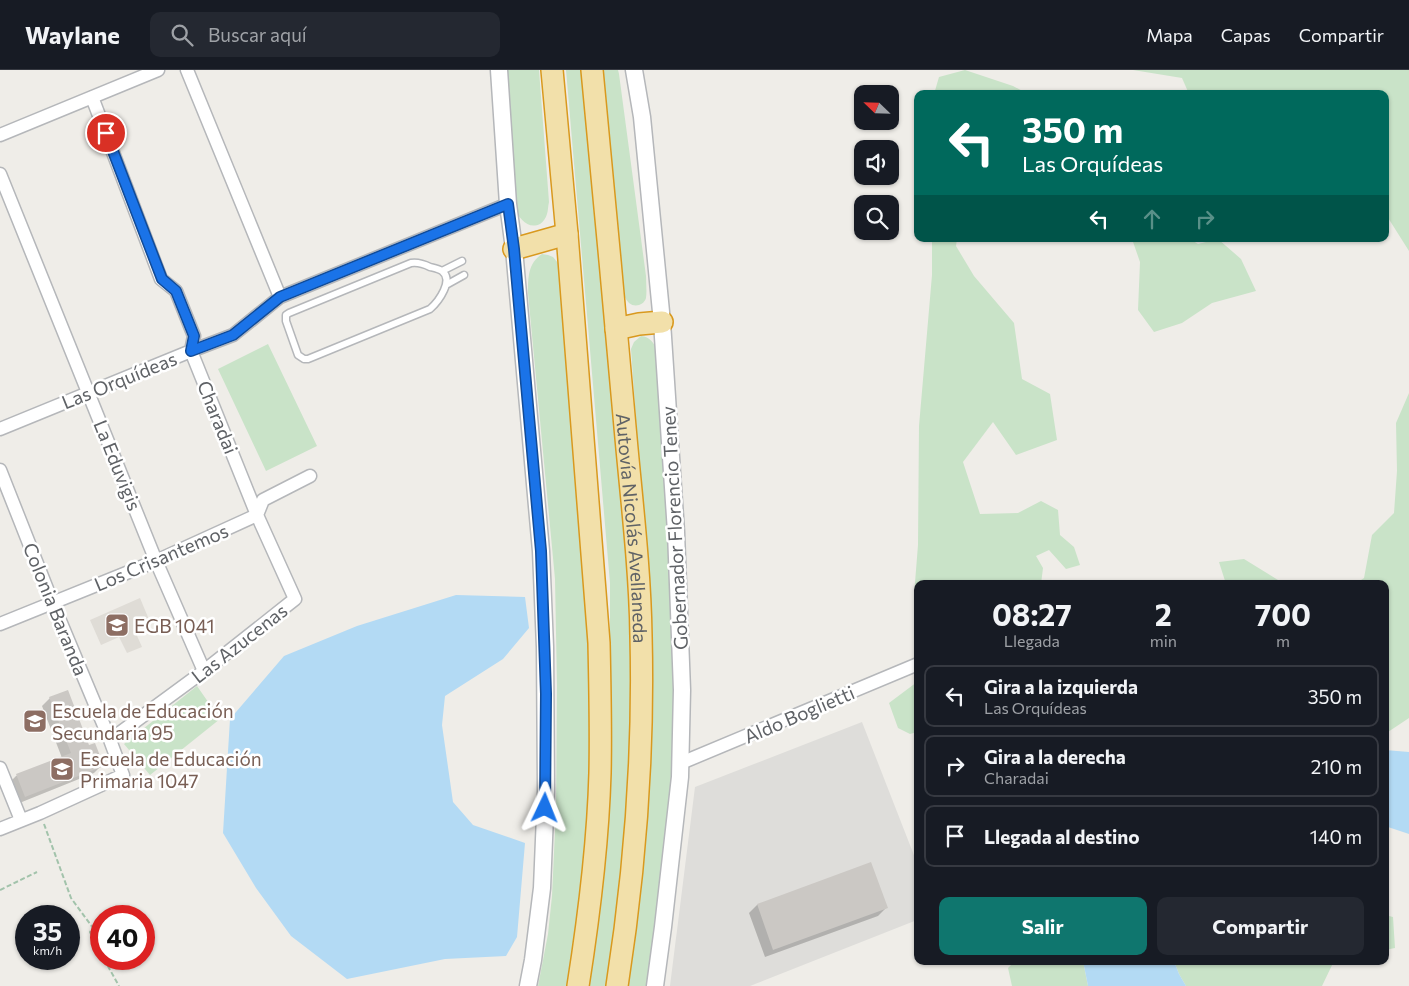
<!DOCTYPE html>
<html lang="es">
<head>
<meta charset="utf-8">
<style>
	body { margin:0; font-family:Commissioner,sans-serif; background:#242831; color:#f1f3f6; height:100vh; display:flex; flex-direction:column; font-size:19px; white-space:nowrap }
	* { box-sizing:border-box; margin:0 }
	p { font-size:16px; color:#9ea1a6 }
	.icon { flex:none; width:28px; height:28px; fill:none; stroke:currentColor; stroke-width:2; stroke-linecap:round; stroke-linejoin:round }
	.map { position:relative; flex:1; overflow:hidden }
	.details { position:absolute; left:914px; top:510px; width:475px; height:385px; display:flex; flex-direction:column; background:#171b24; border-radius:10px; box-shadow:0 1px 4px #0004 }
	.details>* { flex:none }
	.guide { position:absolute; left:914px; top:20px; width:475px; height:152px; border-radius:10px; box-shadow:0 1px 4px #0004; background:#00695c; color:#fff; overflow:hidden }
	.needle { width:32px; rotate:293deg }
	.fabs { position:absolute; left:854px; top:15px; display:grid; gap:10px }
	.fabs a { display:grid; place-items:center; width:45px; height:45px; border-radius:10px; background:#171b24; box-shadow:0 1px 4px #0004; font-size:25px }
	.speed { position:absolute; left:15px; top:835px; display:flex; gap:10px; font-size:25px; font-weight:700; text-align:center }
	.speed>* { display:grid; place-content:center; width:65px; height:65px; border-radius:50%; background:#171b24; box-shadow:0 1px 4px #0004; line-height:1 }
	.speed small { font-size:12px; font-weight:400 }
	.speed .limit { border:8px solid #d22; background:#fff; color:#111 }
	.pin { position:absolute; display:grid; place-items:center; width:42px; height:42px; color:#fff; margin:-21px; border:2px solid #fff; border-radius:50%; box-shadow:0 1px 5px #0007 }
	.me { position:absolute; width:55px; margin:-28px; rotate:2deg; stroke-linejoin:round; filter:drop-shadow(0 0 4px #0008) }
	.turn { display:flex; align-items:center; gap:18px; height:105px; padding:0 25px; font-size:22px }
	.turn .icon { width:65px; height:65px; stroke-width:2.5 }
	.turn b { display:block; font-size:35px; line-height:42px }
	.lanes { display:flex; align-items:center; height:48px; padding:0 25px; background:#0003; justify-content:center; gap:25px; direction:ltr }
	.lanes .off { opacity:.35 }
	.eta { display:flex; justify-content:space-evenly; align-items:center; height:85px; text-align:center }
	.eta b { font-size:30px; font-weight:700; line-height:35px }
	.button { display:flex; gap:10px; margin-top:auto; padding:10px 25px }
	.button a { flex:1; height:58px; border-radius:10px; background:#0f766e; color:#fff; font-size:20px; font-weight:700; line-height:58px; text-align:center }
	.button a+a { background:#242831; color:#f1f3f6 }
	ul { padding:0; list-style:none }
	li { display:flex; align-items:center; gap:15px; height:62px; margin:0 10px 8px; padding:0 15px; border:2px solid #363941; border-radius:10px }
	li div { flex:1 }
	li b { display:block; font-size:19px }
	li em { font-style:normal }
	header { display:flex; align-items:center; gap:30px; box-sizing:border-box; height:70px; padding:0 25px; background:#171b24; border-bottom:1px solid #363941 }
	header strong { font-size:24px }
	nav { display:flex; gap:28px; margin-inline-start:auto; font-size:18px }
	.search { width:350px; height:45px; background:#242831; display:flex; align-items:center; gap:12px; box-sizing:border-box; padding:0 18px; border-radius:10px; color:#9ea1a6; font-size:19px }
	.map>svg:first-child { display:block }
</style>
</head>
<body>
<header>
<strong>Waylane</strong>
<div class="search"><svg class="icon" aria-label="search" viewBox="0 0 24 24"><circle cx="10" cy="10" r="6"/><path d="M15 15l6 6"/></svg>Buscar aquí</div>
<nav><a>Mapa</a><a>Capas</a><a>Compartir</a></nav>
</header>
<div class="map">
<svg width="1409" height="916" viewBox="0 0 1409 916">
	<rect width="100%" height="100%" fill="#efede8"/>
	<!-- industrial -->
	<path fill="#deddda" d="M862,652L917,793V850L750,916H670L695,717Z"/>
	<!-- education -->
	<path fill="#dfdcd6" d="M140,528L150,552L134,559L142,577L127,583L119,567L101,575L90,550Z"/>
	<!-- green -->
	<path fill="#c9e3c8" d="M504,0H539L549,132C548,136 548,141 547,144C546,148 543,152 540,154C528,160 519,148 515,139Z
		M566,0H581L626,488L632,621L631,688L621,801L610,892L606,916H587L610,689V513Z
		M600,0H618L619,4L646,206C646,213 647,221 646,228C644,235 635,238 629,233C625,229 623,223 622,218Z
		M965,0L1013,16L1028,24H934L939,7Z
		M1133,0H1409V181L1385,143V24H1189L1182,8Z
		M932,169H957L956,176L974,206L1014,253L1022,309L1050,324L1057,370L1016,385L993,352L963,392L980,444L1018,443L1041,431L1058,440L1060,465L1074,477L1080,495L1066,499L1049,480L1036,486L1043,498L1041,514H918L917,537L914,525L918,475L919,356L932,205Z
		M1132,169H1190L1198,174L1218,169L1241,189L1256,221L1212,233L1182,253L1154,262L1138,240L1140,192Z
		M542,184L548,185L553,187L558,193L561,203L563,257L571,325L592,622L587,774L572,892L567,916H538L548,864L552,826L556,739L557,616L555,509L528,223C528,208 528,193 542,184Z
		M641,266C659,268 658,289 660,303L675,614L673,705L649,916H625L647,726L652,635V579L631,279L634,272Z
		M268,274L317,376L266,401L218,299Z
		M1409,323V648L1385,664V514H1355L1364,508L1372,465L1394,443L1397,401L1396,353Z
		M1244,489L1278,510L1281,514H1226L1219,492Z
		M917,612V662L910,664L898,658L889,633Z
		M197,616L220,649L150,705L124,674Z
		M1385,845L1393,847L1395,878L1385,880Z
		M1015,891H1083L1088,916H1012L1008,898Z
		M1174,891H1334L1322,916H1186L1179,904Z"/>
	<!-- water -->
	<path fill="#b3daf4" d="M456,525L525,527L529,558L503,589L445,626L442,655L453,732L473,755L525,773L517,867L506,886L445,889L347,909L291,866L256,818L223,763L230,649L284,586L357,556Z
		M1385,680L1409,682V764L1385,756Z
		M1083,891H1174L1179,904L1186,916H1088Z"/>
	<!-- shadow -->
	<path fill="#0003" d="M50,628L102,695L94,703L17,734L9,713L16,706L62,688L42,636Z
		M871,794L886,838L878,846L765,887L749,843L757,835Z"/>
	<!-- building -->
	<path fill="#cbc8c4" d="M68,620L89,675L95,673L104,696L25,727L16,704L71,683L49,627Z
		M871,792L888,838L773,880L757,834Z"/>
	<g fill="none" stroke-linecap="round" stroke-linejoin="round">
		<!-- service casing -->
		<g stroke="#b5b7ba" stroke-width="9">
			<path id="service" d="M411,193C418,192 424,194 430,197C434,198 439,199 442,201C454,210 439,231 430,239L308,289H304L298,285L286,251V245L289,243Z
				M442,201L462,191
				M446,215L464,205"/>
		</g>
		<!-- minor casing -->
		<g stroke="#b5b7ba" stroke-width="15">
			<path id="minor" d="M187,0L280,227
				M92,27L161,209L176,221L194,266L191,281L257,445L295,529L204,601L110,670
				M0,65L158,0
				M0,104L156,491L204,601
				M0,359L191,281L233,265L280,227L508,134
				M0,400L53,534L110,670L123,705L40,743L0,759
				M0,554L156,491L257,445L263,430L310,406
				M681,693L918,594
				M0,698L21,750"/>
		</g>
		<!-- tertiary casing -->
		<g stroke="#b5b7ba" stroke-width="19">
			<path id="tertiary" d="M499,0L508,134L514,179L541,481L545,577L546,721L542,818L533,890L528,916
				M634,0L642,47L662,252L676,462L682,620L680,707L663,857L655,916"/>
		</g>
		<!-- trunk casing -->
		<g stroke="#d9991e" stroke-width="24">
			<g id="trunk">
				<path d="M552,0L567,164L599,573C600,617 601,660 600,703C598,774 589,846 578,916"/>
				<path id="s1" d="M592,0C604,123 615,245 626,368C632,434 640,500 641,566C644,684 635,800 617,916"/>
				<path d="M514,179L567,164"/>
				<path d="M616,259L639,254L662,252"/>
			</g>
		</g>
		<!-- path -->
		<path stroke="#a2c3ab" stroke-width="2" stroke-dasharray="5 2.5" stroke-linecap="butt" d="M44,754L71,828L93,858L90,862L101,883
			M0,820L37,802
			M104,889L119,916"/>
		<!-- service -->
		<use href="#service" stroke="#fff" stroke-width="6"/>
		<!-- minor -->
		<use href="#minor" stroke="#fff" stroke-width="12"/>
		<!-- tertiary -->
		<use href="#tertiary" stroke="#fff" stroke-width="16"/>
		<!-- trunk -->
		<use href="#trunk" stroke="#f2e0aa" stroke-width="21"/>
	</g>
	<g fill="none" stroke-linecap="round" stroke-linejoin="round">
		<!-- route casing -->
		<g stroke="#114b97" stroke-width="12">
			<path id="route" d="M106,63L162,209L176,221L194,266L191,281L233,265L280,227L508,134L514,179L541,481L546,624L545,738"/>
		</g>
		<!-- route -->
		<use href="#route" stroke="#1a73e8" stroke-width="9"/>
	</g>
	<!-- icons -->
	<defs>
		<g id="school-square" transform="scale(1.25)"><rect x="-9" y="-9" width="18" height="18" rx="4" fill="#8d6e63" stroke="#fff"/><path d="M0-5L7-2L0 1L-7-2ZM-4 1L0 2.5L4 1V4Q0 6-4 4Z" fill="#fff"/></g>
	</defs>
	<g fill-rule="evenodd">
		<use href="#school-square" x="117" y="555"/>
		<use href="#school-square" x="35" y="651"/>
		<use href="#school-square" x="62" y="699"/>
	</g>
	<g text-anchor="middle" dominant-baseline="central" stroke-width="5" stroke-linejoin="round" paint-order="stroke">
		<!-- street labels -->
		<g font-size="19" fill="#5f6266" stroke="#fff">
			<text transform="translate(119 310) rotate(-22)">Las Orquídeas</text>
			<text transform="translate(218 347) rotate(68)">Charadai</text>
			<text transform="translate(118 395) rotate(68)">La Eduvigis</text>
			<text stroke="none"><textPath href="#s1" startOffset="460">Autovía Nicolás Avellaneda</textPath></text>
			<text transform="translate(674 458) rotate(-93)">Gobernador Florencio Tenev</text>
			<text transform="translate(161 487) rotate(-23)">Los Crisantemos</text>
			<text transform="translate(56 539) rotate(68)">Colonia Baranda</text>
			<text transform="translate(239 573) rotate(-38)">Las Azucenas</text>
			<text transform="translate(799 644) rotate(-23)">Aldo Boglietti</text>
		</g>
		<!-- education labels -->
		<g font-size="19" fill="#785e54" stroke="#fff" text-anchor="start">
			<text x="134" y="555">EGB 1041</text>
			<text x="52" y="640">Escuela de Educación<tspan x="52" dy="22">Secundaria 95</tspan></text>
			<text x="80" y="688">Escuela de Educación<tspan x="80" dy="22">Primaria 1047</tspan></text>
		</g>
	</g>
</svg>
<div class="fabs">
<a><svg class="needle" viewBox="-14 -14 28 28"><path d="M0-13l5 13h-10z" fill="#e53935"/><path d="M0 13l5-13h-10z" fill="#9ea1a6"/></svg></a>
<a><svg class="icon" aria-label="sound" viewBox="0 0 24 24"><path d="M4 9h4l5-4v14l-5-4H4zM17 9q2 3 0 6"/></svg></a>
<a><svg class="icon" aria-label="search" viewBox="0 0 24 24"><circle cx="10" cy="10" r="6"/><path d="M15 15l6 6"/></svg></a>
</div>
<div class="speed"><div>35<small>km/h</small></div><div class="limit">40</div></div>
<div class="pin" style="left:106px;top:63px;background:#d93025"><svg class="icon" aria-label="arrive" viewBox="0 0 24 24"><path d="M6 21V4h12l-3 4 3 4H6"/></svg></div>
<svg class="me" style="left:545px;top:738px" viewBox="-20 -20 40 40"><path d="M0-17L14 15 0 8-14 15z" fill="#1a73e8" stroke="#fff" stroke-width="4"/></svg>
<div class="guide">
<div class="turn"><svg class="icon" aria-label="left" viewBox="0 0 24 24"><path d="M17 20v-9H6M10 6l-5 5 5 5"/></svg><div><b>350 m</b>Las Orquídeas</div></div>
<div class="lanes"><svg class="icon" aria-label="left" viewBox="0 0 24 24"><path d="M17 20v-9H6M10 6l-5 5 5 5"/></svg><svg class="icon off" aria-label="ahead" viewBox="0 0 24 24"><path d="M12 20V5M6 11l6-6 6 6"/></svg><svg class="icon off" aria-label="right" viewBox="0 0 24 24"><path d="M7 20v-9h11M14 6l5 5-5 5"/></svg></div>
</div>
<section class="details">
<div class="eta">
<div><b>08:27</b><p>Llegada</p></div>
<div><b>2</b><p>min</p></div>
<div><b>700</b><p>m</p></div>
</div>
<ul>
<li><svg class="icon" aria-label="left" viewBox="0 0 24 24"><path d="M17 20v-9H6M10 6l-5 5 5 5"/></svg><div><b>Gira a la izquierda</b><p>Las Orquídeas</p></div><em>350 m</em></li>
<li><svg class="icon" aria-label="right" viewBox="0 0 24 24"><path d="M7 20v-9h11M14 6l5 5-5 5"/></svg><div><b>Gira a la derecha</b><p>Charadai</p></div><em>210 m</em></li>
<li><svg class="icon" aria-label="arrive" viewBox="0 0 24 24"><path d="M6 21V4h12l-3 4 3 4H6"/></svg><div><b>Llegada al destino</b></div><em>140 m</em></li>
</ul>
<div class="button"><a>Salir</a><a>Compartir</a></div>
</section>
</div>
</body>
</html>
